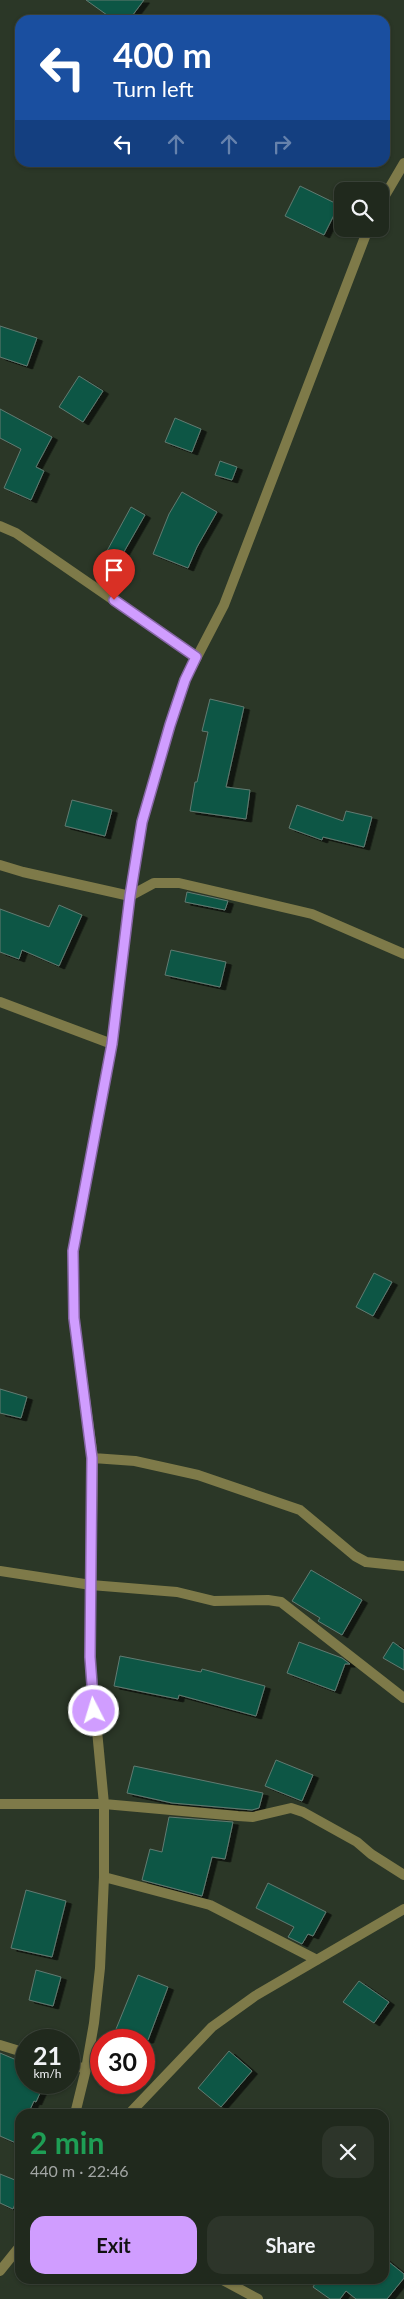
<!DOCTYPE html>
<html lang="en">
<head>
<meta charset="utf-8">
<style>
	body { margin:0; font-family:Lato,sans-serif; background:#2d352a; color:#f1f3f6; height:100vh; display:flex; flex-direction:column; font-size:19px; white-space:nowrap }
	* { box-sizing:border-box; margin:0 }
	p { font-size:16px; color:#a2a6a4 }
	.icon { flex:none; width:28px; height:28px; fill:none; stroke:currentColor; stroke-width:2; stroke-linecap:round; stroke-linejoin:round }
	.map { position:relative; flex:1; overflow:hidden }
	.drawer { position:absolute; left:15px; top:2109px; width:374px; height:175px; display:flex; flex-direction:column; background:#20291d; border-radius:15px; box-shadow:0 1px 4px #0004,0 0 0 1px #3d453b }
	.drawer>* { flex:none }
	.guide { position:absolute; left:15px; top:15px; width:375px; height:152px; border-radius:15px; box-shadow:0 1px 4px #0004,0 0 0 1px #3d453b; background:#1a4fa0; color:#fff; overflow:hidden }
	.fabs { position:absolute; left:334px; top:182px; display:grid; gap:10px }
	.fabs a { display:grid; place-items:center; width:55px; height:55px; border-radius:10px; background:#20291d; box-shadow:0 1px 4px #0004,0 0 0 1px #3d453b; font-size:25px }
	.speed { position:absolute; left:15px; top:2029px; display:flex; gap:10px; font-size:25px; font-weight:700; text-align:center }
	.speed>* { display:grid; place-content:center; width:65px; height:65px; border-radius:50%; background:#20291d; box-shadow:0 1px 4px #0004,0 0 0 1px #3d453b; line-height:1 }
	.speed small { font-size:12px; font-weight:400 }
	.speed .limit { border:8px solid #d22; background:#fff; color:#111 }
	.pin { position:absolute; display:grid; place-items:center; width:42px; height:42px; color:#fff; margin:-51px -21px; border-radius:50% 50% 50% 0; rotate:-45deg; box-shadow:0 0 5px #0007 }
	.pin .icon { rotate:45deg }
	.me { position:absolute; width:55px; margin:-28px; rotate:355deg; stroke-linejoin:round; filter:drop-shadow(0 0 4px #0008) }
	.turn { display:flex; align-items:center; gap:18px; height:105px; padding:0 15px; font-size:22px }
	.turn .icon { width:65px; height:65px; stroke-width:2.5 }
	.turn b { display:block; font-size:35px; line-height:42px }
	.lanes { display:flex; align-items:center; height:48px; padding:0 15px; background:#0003; justify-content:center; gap:25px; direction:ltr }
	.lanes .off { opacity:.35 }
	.round { display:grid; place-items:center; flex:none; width:52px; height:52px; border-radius:15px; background:#2d352a }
	.summary { display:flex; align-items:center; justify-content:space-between; height:85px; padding:0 15px }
	h1 { font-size:30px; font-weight:700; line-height:38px; color:#1e9e55 }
	.button { display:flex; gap:10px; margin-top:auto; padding:10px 15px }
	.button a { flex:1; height:58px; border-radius:15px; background:#d09dff; color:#111; font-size:20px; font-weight:700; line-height:58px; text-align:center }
	.button a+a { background:#2d352a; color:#f1f3f6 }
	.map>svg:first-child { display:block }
</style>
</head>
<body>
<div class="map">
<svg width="404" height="2299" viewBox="0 0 404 2299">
	<defs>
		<filter id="shadow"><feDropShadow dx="5.5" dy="3" stdDeviation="0" flood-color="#0009"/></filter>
	</defs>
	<rect width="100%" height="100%" fill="#2b3727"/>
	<!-- building -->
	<path fill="#0e5745" stroke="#617a71" filter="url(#shadow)" d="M86,0H144L129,20H114Z
		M300,186L339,205L324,235L285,216Z
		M0,326L37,338L27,366L0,357Z
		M79,376L103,391L83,422L59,407Z
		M0,409L52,437L36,467L44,471L31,500L4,488L21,449L0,438Z
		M175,418L201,429L192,452L165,442Z
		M220,461L237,467L232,480L215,475Z
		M182,492L217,512L197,547L188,568L153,554L169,514Z
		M131,507L145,515L109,578L96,571Z
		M210,699L244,707L226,787L250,790L246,819L190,811L195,782H197L208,732L202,731Z
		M72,800L112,810L105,836L65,826Z
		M297,805L343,821L346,811L372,817L364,847L323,837L322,840L289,828Z
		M187,892L228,901L225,910L185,902Z
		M59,905L82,915L59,966L22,950L19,959L0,952V909L49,927Z
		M171,950L226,962L220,987L165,975Z
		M374,1273L392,1282L373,1316L356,1307Z
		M0,1389L27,1397L21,1418L0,1413Z
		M311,1570L362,1600L342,1635L318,1621L320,1618L292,1601Z
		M299,1642L342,1658L350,1664H345L335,1691L287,1673Z
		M393,1642L404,1650V1670L383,1658Z
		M120,1656L201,1672L202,1669L265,1686L256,1716L179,1695L178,1699L114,1686Z
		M276,1760L313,1775L302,1801L265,1786Z
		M134,1766L263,1793L259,1808L252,1810L172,1803L127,1793Z
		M169,1817L233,1822L225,1859L212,1857L202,1896L142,1880L150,1849L162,1852Z
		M268,1883L326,1912L313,1936L308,1934L302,1944L288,1937L294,1927L256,1908Z
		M26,1890L66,1901L52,1957L11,1948Z
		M36,1970L61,1977L53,2006L29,2000Z
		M138,1975L168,1987L148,2040H130L114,2034Z
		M359,1981L389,2002L374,2023L343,2002Z
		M229,2051L252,2071L221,2107L198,2088Z
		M0,2053L26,2064V2082H45L36,2102L34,2101L28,2114H20V2132L16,2143L0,2136Z
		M0,2174L20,2182V2192L13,2209L0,2203Z
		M384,2258L404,2274V2278L387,2299H356L346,2291L340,2299H330L313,2287L318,2279H384Z"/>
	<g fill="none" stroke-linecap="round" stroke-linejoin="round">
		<!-- street -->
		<path stroke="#7e7a49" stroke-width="10" d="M380,204L404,163
			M0,526L16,533L196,657
			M0,865L23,872L130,896L154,883H179L312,914L404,954
			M0,1002L112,1044
			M93,1458L135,1461L198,1475L300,1510L355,1556L366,1562L404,1566
			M0,1571L91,1585L177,1592L214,1601L268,1600L281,1602L404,1698
			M0,1804H104L238,1816L253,1817L291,1808L303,1812L357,1842L371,1854L404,1875
			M104,1877L210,1905L317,1960
			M0,2045L26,2053
			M69,2064L86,2069
			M75,2114L86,2069L94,2023L100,1968L104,1877V1804L90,1657L93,1458L74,1318L73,1251L112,1044L130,896L142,822L170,725L185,680L224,605L368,229
			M129,2114L212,2027L255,1996L404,1909
			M0,2271L20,2246
			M221,2279L258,2299"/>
	</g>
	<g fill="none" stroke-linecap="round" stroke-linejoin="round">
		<!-- route casing -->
		<g stroke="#8766a6" stroke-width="12">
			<path id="route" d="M94,1711L90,1657L92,1458L74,1318L73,1251L112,1044L130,896L142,822L170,725L185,680L196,657L114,600"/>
		</g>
		<!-- route -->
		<use href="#route" stroke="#d09dff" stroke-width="9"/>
	</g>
</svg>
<div class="fabs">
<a><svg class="icon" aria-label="search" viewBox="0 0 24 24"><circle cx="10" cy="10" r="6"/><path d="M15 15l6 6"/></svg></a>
</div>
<div class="speed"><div>21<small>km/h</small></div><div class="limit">30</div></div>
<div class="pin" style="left:114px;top:600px;background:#d93025"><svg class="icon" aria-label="arrive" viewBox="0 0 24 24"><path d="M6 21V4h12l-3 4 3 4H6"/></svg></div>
<svg class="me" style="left:94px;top:1711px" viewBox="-20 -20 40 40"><circle r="17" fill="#d09dff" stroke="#fff" stroke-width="3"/><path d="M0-11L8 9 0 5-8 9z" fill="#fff"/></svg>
<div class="guide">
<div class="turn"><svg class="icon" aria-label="left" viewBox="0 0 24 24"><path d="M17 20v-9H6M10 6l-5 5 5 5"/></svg><div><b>400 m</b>Turn left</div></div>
<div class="lanes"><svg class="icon" aria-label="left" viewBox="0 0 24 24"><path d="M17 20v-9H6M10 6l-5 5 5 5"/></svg><svg class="icon off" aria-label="ahead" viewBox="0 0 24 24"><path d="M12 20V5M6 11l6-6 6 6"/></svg><svg class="icon off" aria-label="ahead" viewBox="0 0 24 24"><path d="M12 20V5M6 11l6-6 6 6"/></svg><svg class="icon off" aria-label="right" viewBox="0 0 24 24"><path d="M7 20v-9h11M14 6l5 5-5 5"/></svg></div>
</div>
<section class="drawer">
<div class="summary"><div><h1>2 min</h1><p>440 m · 22:46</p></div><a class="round"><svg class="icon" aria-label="close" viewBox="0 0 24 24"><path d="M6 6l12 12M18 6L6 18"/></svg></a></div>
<div class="button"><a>Exit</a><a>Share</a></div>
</section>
</div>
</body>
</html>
